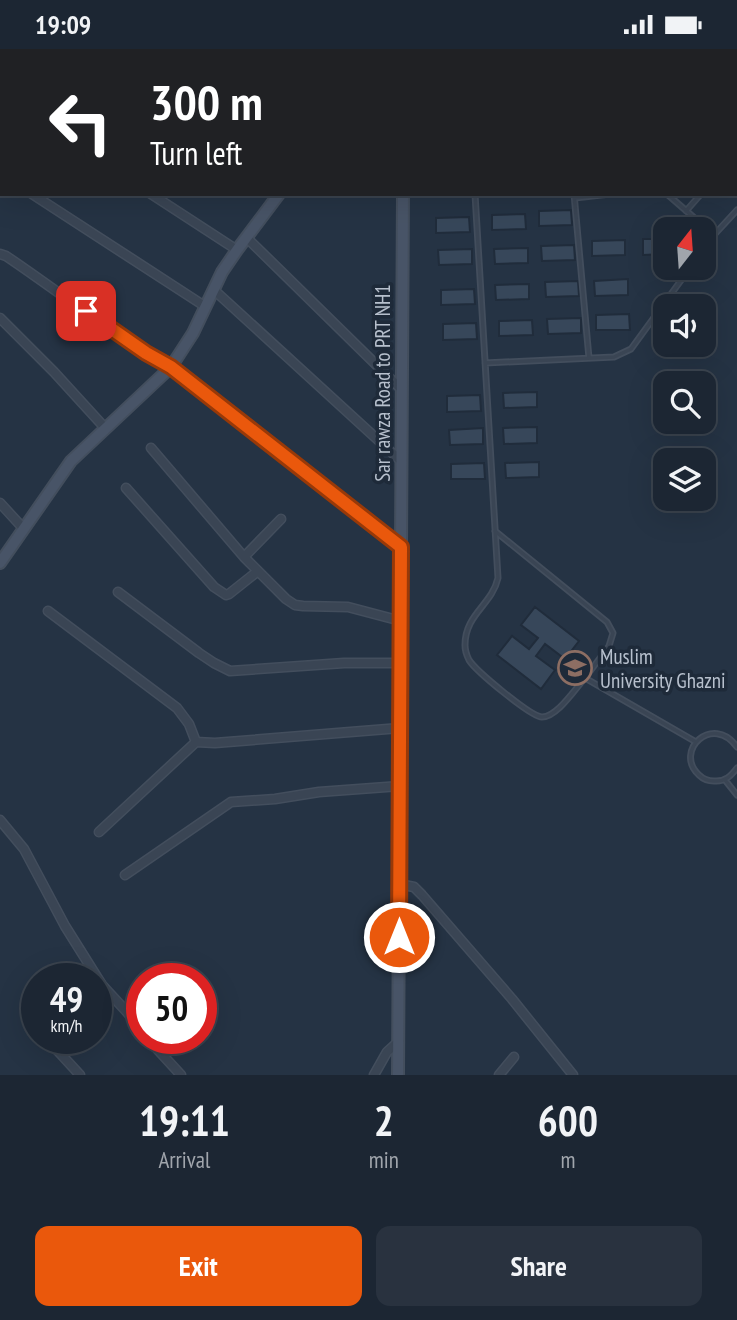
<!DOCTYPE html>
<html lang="en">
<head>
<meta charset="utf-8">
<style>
	body { margin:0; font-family:"PT Sans Narrow",sans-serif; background:#29323f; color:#f1f3f6; height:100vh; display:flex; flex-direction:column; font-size:26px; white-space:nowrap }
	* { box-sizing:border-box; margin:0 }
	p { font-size:23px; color:#a0a5ac }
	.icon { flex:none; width:38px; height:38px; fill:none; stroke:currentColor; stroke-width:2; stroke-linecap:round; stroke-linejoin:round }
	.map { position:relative; height:1026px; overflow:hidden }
	.details { display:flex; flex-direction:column; background:#1c2633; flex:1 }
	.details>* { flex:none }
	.hud { position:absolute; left:0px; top:0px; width:738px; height:147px; box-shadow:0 7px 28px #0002,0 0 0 2px #3a434e; background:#202124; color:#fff; overflow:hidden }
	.needle { width:46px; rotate:17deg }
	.controls { position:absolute; left:653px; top:168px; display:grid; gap:14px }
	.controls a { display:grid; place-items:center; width:63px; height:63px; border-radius:14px; background:#1c2633; box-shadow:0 7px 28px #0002,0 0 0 2px #3a434e; font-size:35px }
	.speed { position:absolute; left:21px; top:914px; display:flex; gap:14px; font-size:35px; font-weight:700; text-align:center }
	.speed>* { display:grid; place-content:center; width:91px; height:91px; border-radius:50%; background:#1c2633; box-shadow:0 7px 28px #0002,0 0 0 2px #3a434e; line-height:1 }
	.speed small { font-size:18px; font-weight:400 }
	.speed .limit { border:10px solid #d22; background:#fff; color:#111 }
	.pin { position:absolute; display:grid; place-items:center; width:60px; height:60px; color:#fff; margin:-30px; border-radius:14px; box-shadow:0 4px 10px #0006 }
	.me { position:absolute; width:77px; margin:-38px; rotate:0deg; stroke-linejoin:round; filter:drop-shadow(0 0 5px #0008) }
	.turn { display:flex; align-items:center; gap:24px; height:147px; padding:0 35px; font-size:32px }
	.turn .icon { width:91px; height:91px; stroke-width:2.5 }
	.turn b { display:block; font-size:49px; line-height:60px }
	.eta { display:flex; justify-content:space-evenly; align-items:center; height:119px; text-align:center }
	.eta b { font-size:42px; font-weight:700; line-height:49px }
	.cta { display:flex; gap:14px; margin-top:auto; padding:14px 35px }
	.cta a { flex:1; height:80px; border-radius:14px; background:#ea580c; color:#fff; font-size:28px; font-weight:700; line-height:80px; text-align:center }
	.cta a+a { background:#29323f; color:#f1f3f6 }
	.status { display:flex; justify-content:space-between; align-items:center; height:49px; padding:0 35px; background:#1c2633; direction:ltr }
	.status svg { height:19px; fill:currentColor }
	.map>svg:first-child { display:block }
</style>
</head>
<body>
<div class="status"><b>19:09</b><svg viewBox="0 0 49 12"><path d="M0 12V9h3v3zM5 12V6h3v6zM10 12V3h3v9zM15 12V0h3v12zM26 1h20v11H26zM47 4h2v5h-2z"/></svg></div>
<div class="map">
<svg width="737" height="1026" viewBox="0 0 737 1026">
	<rect width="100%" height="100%" fill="#253344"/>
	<!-- building -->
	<path fill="#37475a" stroke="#202c3b" stroke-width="2" d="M571,161L572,176L539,177V162Z
		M525,165L526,180L492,181V166Z
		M469,168L470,183L436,184V169Z
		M643,190H665V205L643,206Z
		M625,191V206L592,207V192Z
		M574,196L575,211L542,212L541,197Z
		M528,199V214L495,215L494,200Z
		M472,200V215L439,216L438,201Z
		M628,230V246L595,247L594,232Z
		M578,232L579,247L546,248L545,233Z
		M529,235V250L496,251L495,236Z
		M474,240L475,255L441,256V241Z
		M629,265L630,281H596V266Z
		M581,269V284L548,285L547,270Z
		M532,271L533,286L499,287V272Z
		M476,274L477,290L443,291V275Z
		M537,343V358L504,359L503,344Z
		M480,346L481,362L447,363V347Z
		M537,378V394L504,395L503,379Z
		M483,379V395L450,396L449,381Z
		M539,413V428L506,429L505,414Z
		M484,414L485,430H451V415Z
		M535,558L579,592L565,610L545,595L536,607L555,621L541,640L497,606L512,587L529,600L538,589L521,576Z"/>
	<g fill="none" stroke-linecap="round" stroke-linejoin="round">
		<!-- lane casing -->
		<g stroke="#434e5d" stroke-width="7">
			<path id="lane" d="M561,0L562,2
				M655,0V2
				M548,2L549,0
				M723,2L724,0L726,2
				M737,10V11
				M737,104V103
				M475,145L498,529C492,556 465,565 465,596C465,601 467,607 469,611C476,622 531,668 542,668C557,668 575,640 585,629
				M574,145L589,309
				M667,145L714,186L737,161
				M575,149L610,145
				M686,162L701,145
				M704,200L714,186
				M485,314L614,308L631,300L690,219
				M495,482L607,573L613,584L609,597L585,629L696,693
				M737,698C713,664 673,702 699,726C703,730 708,732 714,732C725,733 731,727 737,719
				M725,731L737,746"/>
		</g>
		<!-- street casing -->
		<g stroke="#434e5d" stroke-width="11">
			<path id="street" d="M83,0L85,2
				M355,0L357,2
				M148,2L150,0
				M240,2L241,0
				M0,125L2,126
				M32,145L206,258
				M151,145L237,201
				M246,188L402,341
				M0,205L6,207C61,244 113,286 171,318L401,498
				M214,241L401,412
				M0,269L54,323L106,380
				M151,399L244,508L286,550L295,556L303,557L348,558L401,572
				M126,439L214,538L226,546L229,545L258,522
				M0,454L23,479
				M244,508L281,470
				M118,543L199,604L214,614L230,622L344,614H400
				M48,562L177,659L189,675L196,693L215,694L400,679
				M0,771L24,800L65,877L102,936L126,962L142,981
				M99,783L196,693
				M125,826L231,753L275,750L319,743L400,737
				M399,835L414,838L422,846L512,950L573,1026
				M46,989L80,1026
				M147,989L181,1026
				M374,1026L387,1003L399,992
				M499,1026L514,1008"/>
		</g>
		<!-- secondary casing -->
		<g stroke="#434e5d" stroke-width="14">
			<path id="secondary" d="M402,2L404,0
				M412,2V0
				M0,514L71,412L171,318L193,284L222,223L237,201L279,145
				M398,1026L403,145"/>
		</g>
		<!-- lane -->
		<use href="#lane" stroke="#3a4554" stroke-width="3.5"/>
		<!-- street -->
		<use href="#street" stroke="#3a4554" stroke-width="8"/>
		<!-- secondary -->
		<use href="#secondary" stroke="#485467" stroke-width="10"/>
	</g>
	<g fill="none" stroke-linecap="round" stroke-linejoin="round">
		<!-- route casing -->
		<g stroke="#983908" stroke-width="18">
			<path id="route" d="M86,262L146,304L171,318L401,498L399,888"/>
		</g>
		<!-- route -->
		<use href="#route" stroke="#ea580c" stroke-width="12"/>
	</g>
	<!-- icons -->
	<defs>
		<g id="university-ring" transform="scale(1.75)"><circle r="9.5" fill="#1e2a39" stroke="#8d6e63" stroke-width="1.5"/><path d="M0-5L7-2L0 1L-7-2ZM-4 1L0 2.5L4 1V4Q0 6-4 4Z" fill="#8d6e63"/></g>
	</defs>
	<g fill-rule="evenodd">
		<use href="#university-ring" x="575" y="619"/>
	</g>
	<g text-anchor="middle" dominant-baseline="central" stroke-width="7" stroke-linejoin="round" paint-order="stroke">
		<!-- street labels -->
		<g font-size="21" fill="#b7c0cd" stroke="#1e2a39">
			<text transform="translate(382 334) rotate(-90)">Sar rawza Road to PRT NH1</text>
		</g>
		<!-- poi labels -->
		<g font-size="21" fill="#b7c0cd" stroke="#1e2a39" text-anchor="start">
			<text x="600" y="607">Muslim<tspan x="600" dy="24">University Ghazni</tspan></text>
		</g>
	</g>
</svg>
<div class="controls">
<a><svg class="needle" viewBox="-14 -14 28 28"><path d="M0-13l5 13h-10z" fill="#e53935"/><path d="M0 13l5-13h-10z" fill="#a0a5ac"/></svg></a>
<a><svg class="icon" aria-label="sound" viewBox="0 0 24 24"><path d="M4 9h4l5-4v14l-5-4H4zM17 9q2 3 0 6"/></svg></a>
<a><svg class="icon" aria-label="search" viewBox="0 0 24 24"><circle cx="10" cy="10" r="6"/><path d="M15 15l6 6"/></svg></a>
<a><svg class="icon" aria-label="layers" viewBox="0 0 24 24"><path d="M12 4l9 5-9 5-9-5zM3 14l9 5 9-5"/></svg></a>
</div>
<div class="speed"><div>49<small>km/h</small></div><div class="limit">50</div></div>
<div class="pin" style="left:86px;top:262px;background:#d93025"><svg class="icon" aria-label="arrive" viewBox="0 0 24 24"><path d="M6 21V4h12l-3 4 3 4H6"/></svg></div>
<svg class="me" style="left:399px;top:888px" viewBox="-20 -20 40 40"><circle r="17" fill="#ea580c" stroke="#fff" stroke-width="3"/><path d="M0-11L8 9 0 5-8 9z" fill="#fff"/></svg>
<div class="hud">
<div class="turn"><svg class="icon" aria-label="left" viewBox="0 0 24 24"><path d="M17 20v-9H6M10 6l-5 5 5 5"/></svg><div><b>300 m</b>Turn left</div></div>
</div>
</div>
<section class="details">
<div class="eta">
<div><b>19:11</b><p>Arrival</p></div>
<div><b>2</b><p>min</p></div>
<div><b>600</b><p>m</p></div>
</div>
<div class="cta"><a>Exit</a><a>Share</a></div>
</section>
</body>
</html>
